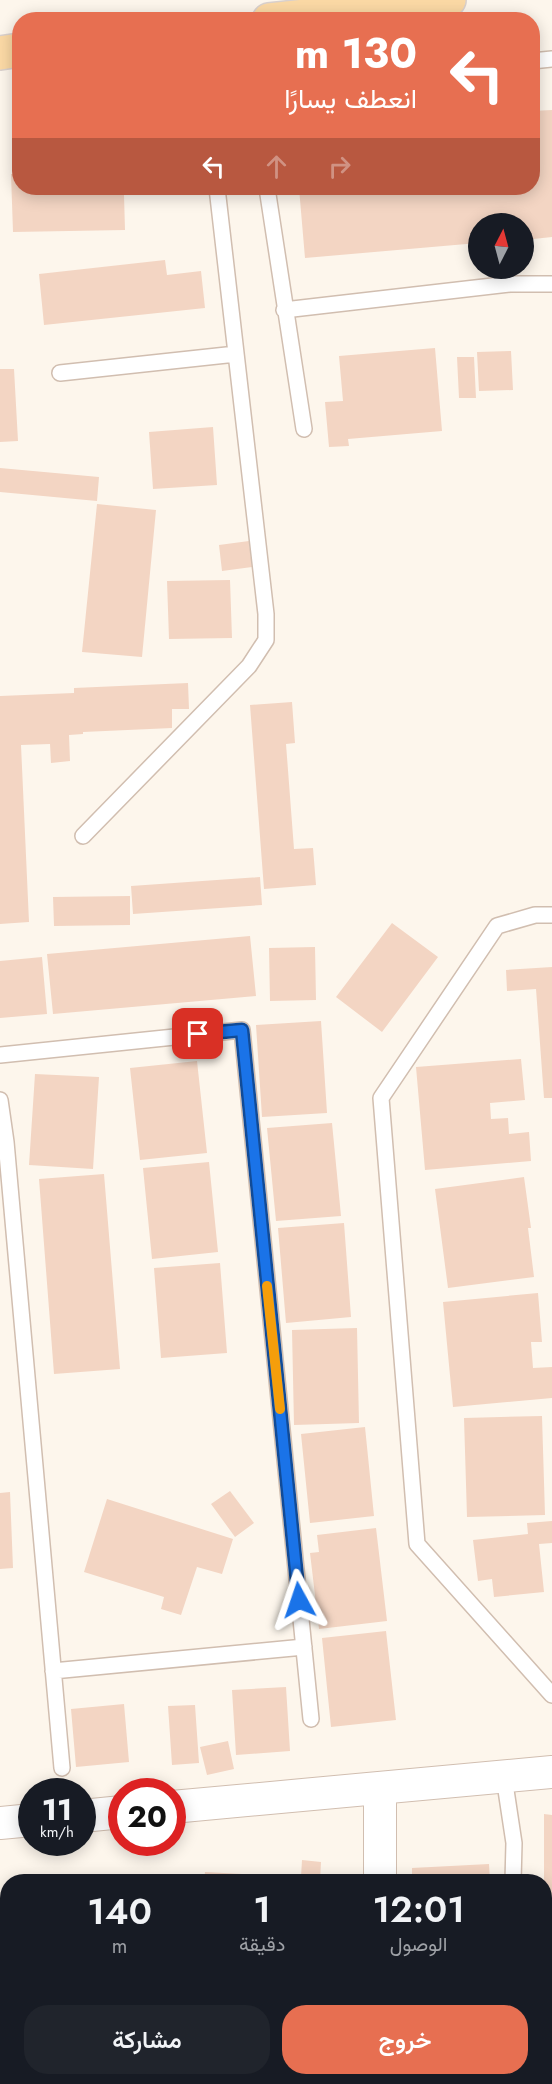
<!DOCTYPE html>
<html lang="ar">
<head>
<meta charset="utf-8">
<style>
	body { margin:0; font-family:Jost,Vazirmatn,sans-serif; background:#20242c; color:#f1f3f6; direction:rtl; height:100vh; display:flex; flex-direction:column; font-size:22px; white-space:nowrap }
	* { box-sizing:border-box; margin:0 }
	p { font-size:20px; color:#9ea1a6 }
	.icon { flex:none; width:33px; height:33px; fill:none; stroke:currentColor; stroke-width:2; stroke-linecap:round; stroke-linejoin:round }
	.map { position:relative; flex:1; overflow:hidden; direction:ltr }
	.panel { position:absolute; left:0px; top:1874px; width:552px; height:212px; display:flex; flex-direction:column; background:#171b24; border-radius:24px 24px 0 0; box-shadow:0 3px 15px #0003; direction:rtl }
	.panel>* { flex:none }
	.banner { position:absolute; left:12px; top:12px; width:528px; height:183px; border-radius:24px; box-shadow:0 3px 15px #0003; direction:rtl; background:#e76f51; color:#fff; overflow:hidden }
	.needle { width:39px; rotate:6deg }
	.buttons { position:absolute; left:468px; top:213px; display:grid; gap:12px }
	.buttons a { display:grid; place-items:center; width:66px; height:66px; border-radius:50%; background:#171b24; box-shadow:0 3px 15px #0003; font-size:30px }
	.speed { position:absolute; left:18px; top:1778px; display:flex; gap:12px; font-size:30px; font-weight:700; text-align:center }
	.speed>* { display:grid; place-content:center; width:78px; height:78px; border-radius:50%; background:#171b24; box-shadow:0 3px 15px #0003; line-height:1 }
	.speed small { font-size:15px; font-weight:400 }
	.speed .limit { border:9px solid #d22; background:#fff; color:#111 }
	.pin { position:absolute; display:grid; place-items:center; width:51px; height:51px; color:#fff; margin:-26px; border-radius:12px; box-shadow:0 3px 9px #0006 }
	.me { position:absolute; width:66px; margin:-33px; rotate:355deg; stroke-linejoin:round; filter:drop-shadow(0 0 4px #0008) }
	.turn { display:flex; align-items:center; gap:21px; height:126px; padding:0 24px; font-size:27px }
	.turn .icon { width:78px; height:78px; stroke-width:2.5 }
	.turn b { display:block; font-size:42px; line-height:51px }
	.lanes { display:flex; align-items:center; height:57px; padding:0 24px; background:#0003; justify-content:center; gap:30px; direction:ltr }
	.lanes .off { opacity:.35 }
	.eta { display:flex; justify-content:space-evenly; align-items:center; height:102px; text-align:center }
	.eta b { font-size:36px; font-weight:600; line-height:42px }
	.cta { display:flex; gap:12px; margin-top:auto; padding:12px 24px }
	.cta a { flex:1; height:69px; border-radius:24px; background:#e76f51; color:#fff; font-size:24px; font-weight:600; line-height:69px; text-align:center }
	.cta a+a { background:#20242c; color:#f1f3f6 }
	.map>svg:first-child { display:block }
</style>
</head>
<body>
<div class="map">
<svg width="552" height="2084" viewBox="0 0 552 2084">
	<rect width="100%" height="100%" fill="#fdf6ec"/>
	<!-- building -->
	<path fill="#f3d5c3" d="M552,110V237L524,240V224H478V243L305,258L299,188H532V111Z
		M11,174H20V188H171V193L124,195L125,230L13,232Z
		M165,260L167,275L201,271L205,308L44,325L39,274Z
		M435,348L442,431L348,439L349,446L329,447L325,402L343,401L339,356Z
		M511,351L513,390L479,391L477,352Z
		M457,357H474L476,398H459Z
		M0,369H14L18,441L0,442Z
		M213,427L217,485L153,489L149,432Z
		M0,468L99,477L97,501L0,492Z
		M97,504L156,510L142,657L82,652Z
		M249,541L252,567L222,571L219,545Z
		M230,580L232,638L169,639L167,581Z
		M188,683L189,709H172V728L83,732V734L69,735L70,761L51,763L50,744L21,745L29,922L0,924V696L74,693V688Z
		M292,702L295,743L286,744L294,849L313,848L316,885L264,889L250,705Z
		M260,877L262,905L133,914L131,886Z
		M130,896V925L54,926L53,897Z
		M392,923L438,957L382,1032L336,997Z
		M250,936L256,996L53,1014L47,954Z
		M315,947L316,1000L270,1001L269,948Z
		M42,957L47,1014L0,1018V961Z
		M552,967V1098H544L536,989L507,991L506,970Z
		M321,1021L327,1113L262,1117L256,1025Z
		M521,1059L525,1100L490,1103L491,1119L508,1118L509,1134L529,1132L531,1161L425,1170L416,1067Z
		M197,1061L207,1153L140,1160L130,1068Z
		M35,1074L99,1077L93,1169L29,1165Z
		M332,1123L341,1216L276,1221L267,1128Z
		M209,1162L218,1252L152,1259L143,1168Z
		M104,1174L120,1369L54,1374L39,1179Z
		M524,1177L531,1228H528L534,1277L448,1288L435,1189Z
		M344,1223L351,1317L286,1323L278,1228Z
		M220,1263L227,1353L161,1358L154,1268Z
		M538,1293L542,1342H531L533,1368L552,1367V1398L453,1407L443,1302Z
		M357,1328L359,1423L294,1425L292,1330Z
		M542,1416L545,1515L467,1517L464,1418Z
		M365,1427L374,1516L310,1523L301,1434Z
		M230,1491L254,1523L235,1537L211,1504Z
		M10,1492L13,1568L0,1569V1493Z
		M107,1499L233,1539L222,1574L197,1567L181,1615L161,1609L164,1597L84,1572Z
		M552,1521V1543L539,1544L544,1592L494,1597L492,1579L478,1581L473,1540L528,1534L527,1523Z
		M376,1528L387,1621L319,1629L310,1553L319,1552L317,1535Z
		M386,1631L396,1720L331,1727L322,1638Z
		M286,1687L290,1751L236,1755L232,1690Z
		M124,1704L129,1762L76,1767L71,1709Z
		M195,1705L199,1763L172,1765L168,1706Z
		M228,1741L234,1769L207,1775L200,1747Z
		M544,1814L552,1815V1969L546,1968L544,1951Z
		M302,1860L321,1862L320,1881H204L205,1872L301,1877Z
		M489,1864L490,1881H412V1868Z
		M545,2065H552V2084H545Z
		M117,2078H213V2081L174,2084H118Z"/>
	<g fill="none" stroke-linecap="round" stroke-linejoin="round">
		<!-- service casing -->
		<g stroke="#d1beb0" stroke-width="18">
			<path id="service" d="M532,61L552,59
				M267,188L304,429
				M284,310L510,284H552
				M60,373L236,354
				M83,836L249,666L266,640V614L217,188
				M552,915H535L497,926L381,1098L417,1544L552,1695
				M0,1055L242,1030L311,1719
				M0,1100L6,1142H0
				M6,1142L62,1768
				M53,1671L304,1647
				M504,1777L514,1843L513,1881
				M544,2022H552
				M510,2078V2084"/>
		</g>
		<!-- minor casing -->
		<g stroke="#d1beb0" stroke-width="34">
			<path id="minor" d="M172,1807L552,1772
				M82,1816L122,1812
				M0,1823L32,1820
				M380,1881V1788
				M379,2084V2078"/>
		</g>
		<!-- primary casing -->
		<g stroke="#dad1cd" stroke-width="36">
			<path id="primary" d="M269,20L449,0
				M0,53L20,50"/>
		</g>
		<!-- service -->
		<use href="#service" stroke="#fff" stroke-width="15"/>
		<!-- minor -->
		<use href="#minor" stroke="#fff" stroke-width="32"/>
		<!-- primary -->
		<use href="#primary" stroke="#fbd9a5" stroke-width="33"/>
	</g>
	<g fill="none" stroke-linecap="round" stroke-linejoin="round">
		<!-- route casing -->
		<g stroke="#114b97" stroke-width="15">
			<path id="route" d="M198,1034L242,1030L299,1600"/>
		</g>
		<!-- route -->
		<use href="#route" stroke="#1a73e8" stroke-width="10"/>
		<!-- slow -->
		<path stroke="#f59e0b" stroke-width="10" d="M267,1286L280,1409"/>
	</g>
</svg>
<div class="buttons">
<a><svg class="needle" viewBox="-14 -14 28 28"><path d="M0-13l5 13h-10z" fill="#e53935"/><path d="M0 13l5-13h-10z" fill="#9ea1a6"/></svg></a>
</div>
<div class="speed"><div>11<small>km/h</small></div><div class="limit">20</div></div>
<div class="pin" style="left:198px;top:1034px;background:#d93025"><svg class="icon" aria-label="arrive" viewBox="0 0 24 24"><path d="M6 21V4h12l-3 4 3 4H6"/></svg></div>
<svg class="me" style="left:299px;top:1600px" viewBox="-20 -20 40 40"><path d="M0-17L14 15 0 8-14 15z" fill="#1a73e8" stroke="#fff" stroke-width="4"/></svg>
<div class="banner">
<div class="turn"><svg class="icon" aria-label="left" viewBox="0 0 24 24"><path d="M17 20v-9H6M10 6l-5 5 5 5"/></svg><div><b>130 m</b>انعطف يسارًا</div></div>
<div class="lanes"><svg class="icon" aria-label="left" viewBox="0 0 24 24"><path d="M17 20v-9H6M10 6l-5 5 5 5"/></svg><svg class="icon off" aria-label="ahead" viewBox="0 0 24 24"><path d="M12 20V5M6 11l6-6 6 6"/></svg><svg class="icon off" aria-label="right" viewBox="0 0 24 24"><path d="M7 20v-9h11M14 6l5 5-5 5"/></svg></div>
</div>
<section class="panel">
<div class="eta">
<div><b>12:01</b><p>الوصول</p></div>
<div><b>1</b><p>دقيقة</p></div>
<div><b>140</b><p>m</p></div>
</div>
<div class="cta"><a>خروج</a><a>مشاركة</a></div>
</section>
</div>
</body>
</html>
